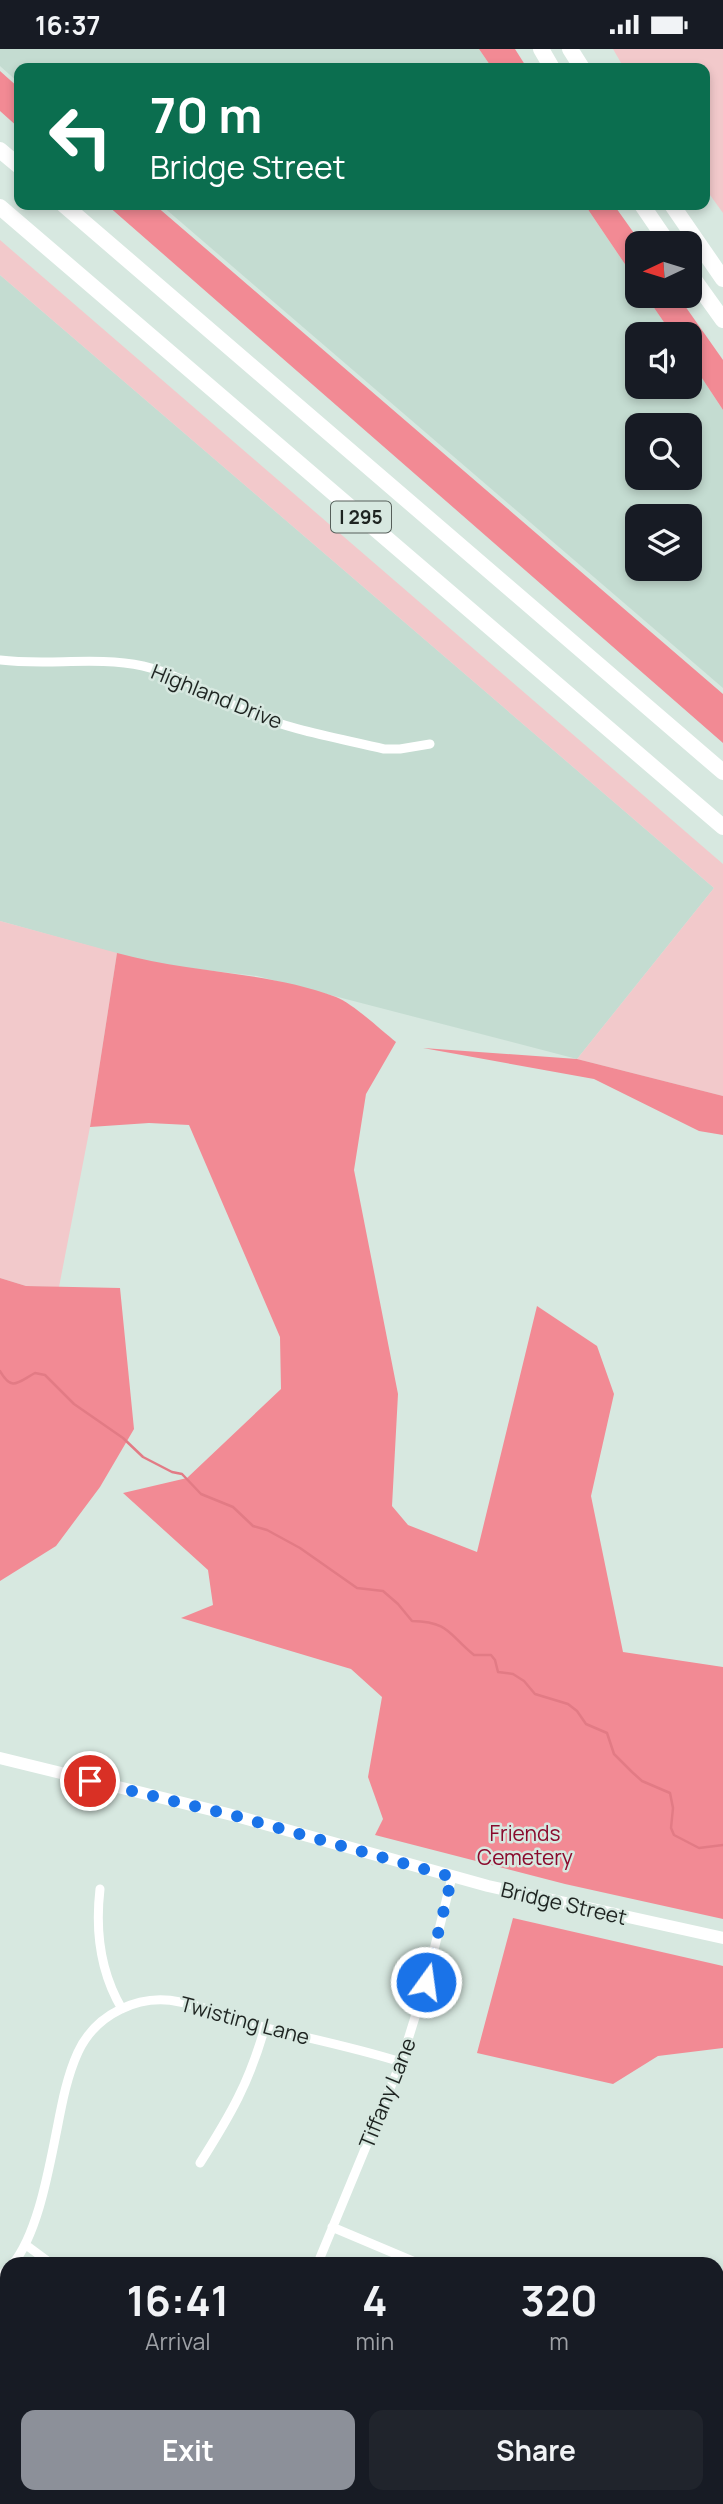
<!DOCTYPE html>
<html lang="en">
<head>
<meta charset="utf-8">
<style>
	body { margin:0; font-family:Manrope,sans-serif; background:#20242c; color:#f1f3f6; height:100vh; display:flex; flex-direction:column; font-size:26px; white-space:nowrap }
	* { box-sizing:border-box; margin:0 }
	p { font-size:23px; color:#9ea1a6 }
	.icon { flex:none; width:38px; height:38px; fill:none; stroke:currentColor; stroke-width:2; stroke-linecap:round; stroke-linejoin:round }
	.map { position:relative; flex:1; overflow:hidden }
	.side { position:absolute; left:0px; top:2208px; width:724px; height:247px; display:flex; flex-direction:column; background:#171b24; border-radius:21px 21px 0 0; box-shadow:0 4px 10px #0003 }
	.side>* { flex:none }
	.guide { position:absolute; left:14px; top:14px; width:696px; height:147px; border-radius:14px; box-shadow:0 4px 10px #0003; background:#0b6e4f; color:#fff; overflow:hidden }
	.needle { width:46px; rotate:266deg }
	.controls { position:absolute; left:625px; top:182px; display:grid; gap:14px }
	.controls a { display:grid; place-items:center; width:77px; height:77px; border-radius:14px; background:#171b24; box-shadow:0 4px 10px #0003; font-size:35px }
	.pin { position:absolute; display:grid; place-items:center; width:60px; height:60px; color:#fff; margin:-30px; border:4px solid #fff; border-radius:50%; box-shadow:0 2px 7px #0007 }
	.me { position:absolute; width:77px; margin:-38px; rotate:14deg; stroke-linejoin:round; filter:drop-shadow(0 0 5px #0008) }
	.turn { display:flex; align-items:center; gap:24px; height:147px; padding:0 21px; font-size:32px }
	.turn .icon { width:91px; height:91px; stroke-width:2.5 }
	.turn b { display:block; font-size:49px; line-height:60px }
	.eta { display:flex; justify-content:space-evenly; align-items:center; height:119px; text-align:center }
	.eta b { font-size:42px; font-weight:700; line-height:49px }
	.primary-button { display:flex; gap:14px; margin-top:auto; padding:14px 21px }
	.primary-button a { flex:1; height:80px; border-radius:14px; background:#8c9099; color:#fff; font-size:28px; font-weight:700; line-height:80px; text-align:center }
	.primary-button a+a { background:#20242c; color:#f1f3f6 }
	.status { display:flex; justify-content:space-between; align-items:center; height:49px; padding:0 35px; background:#171b24; direction:ltr }
	.status svg { height:19px; fill:currentColor }
	.map>svg:first-child { display:block }
</style>
</head>
<body>
<div class="status"><b>16:37</b><svg viewBox="0 0 49 12"><path d="M0 12V9h3v3zM5 12V6h3v6zM10 12V3h3v9zM15 12V0h3v12zM26 1h20v11H26zM47 4h2v5h-2z"/></svg></div>
<div class="map">
<svg width="723" height="2455" viewBox="0 0 723 2455">
	<rect width="100%" height="100%" fill="#d7e8e0"/>
	<!-- built -->
	<path fill="#c4dcd1" fill-rule="evenodd" d="M0,0H479L492,19H19V34L0,17Z
		M161,156H585L637,233V247H646L672,285H637V338H690V311L723,361V639ZM637,376H690V429H637ZM637,467H690V520H637Z
		M0,226L714,839L577,1010L257,927L154,915L0,872Z"/>
	<!-- green -->
	<path fill="#f2c9cb" d="M613,0H723V164L705,139V19H624Z
		M0,191L723,815V1047L577,1010L714,839L0,226Z
		M0,872L117,904L90,1078L59,1238L26,1237L0,1229Z"/>
	<!-- forest -->
	<path fill="#f28a94" d="M479,0H515L527,19H492Z
		M0,22L19,39V79L0,62Z
		M107,156H155L723,645V694Z
		M585,156H614L641,194H637V233Z
		M646,247H678L723,311V361L690,311V285H672Z
		M117,904C189,924 266,922 336,948C352,954 381,981 396,993L366,1045L354,1121L398,1345L392,1457L408,1476L477,1503L537,1257L597,1297L614,1345L591,1447L623,1603L723,1618V1870L565,1835L375,1786L383,1770L368,1728L382,1648L351,1620L181,1569L213,1556L208,1521L123,1444L187,1429L281,1340L280,1288L189,1076L149,1074L90,1078Z
		M423,999L577,1010L723,1047V1086L699,1082L594,1030Z
		M0,1229L26,1237L120,1239L134,1380L100,1438L56,1497L0,1532Z
		M513,1869L723,1917V1999L658,2007L613,2035L477,2004Z
		M723,2431V2455H708L706,2448H718V2433Z"/>
	<g fill="none" stroke-linecap="round" stroke-linejoin="round">
		<!-- stream -->
		<path stroke="#e27b85" stroke-width="2.5" d="M0,1322C12,1343 18,1333 35,1324L45,1326L74,1355L123,1389L143,1408L172,1423L182,1425L201,1445L233,1458L253,1477L267,1481L300,1499L357,1539L383,1542L398,1555L412,1572C450,1573 448,1585 474,1606H491L495,1611L498,1623L513,1625L524,1632L535,1645L568,1655L577,1662L586,1675L607,1684L614,1705L632,1723L642,1732L670,1744L673,1759L671,1779L674,1786L699,1799L723,1796"/>
		<!-- street -->
		<path stroke="#fff" stroke-width="9" d="M0,611C47,617 96,607 143,617C181,626 211,646 246,662C289,681 338,689 384,700H400L430,695
			M100,1840C95,1883 100,1923 122,1960
			M200,2114C231,2065 249,2034 265,1978
			M332,2178L422,2216
			M26,2196L53,2216
			M12,2216C38,2185 49,2119 57,2080C62,2054 67,2027 78,2003C96,1965 139,1944 180,1953C210,1959 238,1971 267,1979C312,1990 357,1999 401,2013
			M317,2216L401,2013L426,1933L452,1828
			M0,2227L7,2221
			M127,2448V2455
			M269,2448L270,2455"/>
		<!-- secondary -->
		<path stroke="#fff" stroke-width="12" d="M0,1709L236,1767L488,1837L723,1889"/>
		<!-- highway -->
		<path stroke="#fff" stroke-width="16" d="M541,0L552,19
			M570,0L582,19
			M0,101L19,117
			M64,156L723,723
			M642,156L668,194
			M672,156L723,230
			M0,158L723,778
			M690,225L723,271"/>
	</g>
	<g fill="none" stroke-linecap="round" stroke-linejoin="round">
		<!-- route -->
		<path stroke="#1a73e8" stroke-width="12" stroke-dasharray="0 21.6" d="M90,1732L236,1767L452,1828L426,1933"/>
	</g>
	<g text-anchor="middle" dominant-baseline="central" stroke-width="5" stroke-linejoin="round" paint-order="stroke">
		<!-- shield labels -->
		<rect fill="#d7e8e0" stroke="#565f5a" stroke-width="2" x="331" y="452.5" width="60" height="31" rx="5"/>
		<g font-size="19" font-weight="bold" fill="#1e2421">
			<text x="361" y="468">I 295</text>
		</g>
		<!-- street labels -->
		<g font-size="21" fill="#1e2421" stroke="#d7e8e0">
			<text transform="translate(217 647) rotate(22)">Highland Drive</text>
			<text transform="translate(564 1854) rotate(13)">Bridge Street</text>
			<text transform="translate(245 1971) rotate(15)">Twisting Lane</text>
			<text transform="translate(387 2044) rotate(-68)">Tiffany Lane</text>
		</g>
		<!-- park labels -->
		<g font-size="21" fill="#8a0a2d" stroke="#d7e8e0">
			<text x="525" y="1784">Friends<tspan x="525" dy="24">Cemetery</tspan></text>
		</g>
	</g>
</svg>
<div class="controls">
<a><svg class="needle" viewBox="-14 -14 28 28"><path d="M0-13l5 13h-10z" fill="#e53935"/><path d="M0 13l5-13h-10z" fill="#9ea1a6"/></svg></a>
<a><svg class="icon" aria-label="sound" viewBox="0 0 24 24"><path d="M4 9h4l5-4v14l-5-4H4zM17 9q2 3 0 6"/></svg></a>
<a><svg class="icon" aria-label="search" viewBox="0 0 24 24"><circle cx="10" cy="10" r="6"/><path d="M15 15l6 6"/></svg></a>
<a><svg class="icon" aria-label="layers" viewBox="0 0 24 24"><path d="M12 4l9 5-9 5-9-5zM3 14l9 5 9-5"/></svg></a>
</div>
<div class="pin" style="left:90px;top:1732px;background:#d93025"><svg class="icon" aria-label="arrive" viewBox="0 0 24 24"><path d="M6 21V4h12l-3 4 3 4H6"/></svg></div>
<svg class="me" style="left:426px;top:1933px" viewBox="-20 -20 40 40"><circle r="17" fill="#1a73e8" stroke="#fff" stroke-width="3"/><path d="M0-11L8 9 0 5-8 9z" fill="#fff"/></svg>
<div class="guide">
<div class="turn"><svg class="icon" aria-label="left" viewBox="0 0 24 24"><path d="M17 20v-9H6M10 6l-5 5 5 5"/></svg><div><b>70 m</b>Bridge Street</div></div>
</div>
<section class="side">
<div class="eta">
<div><b>16:41</b><p>Arrival</p></div>
<div><b>4</b><p>min</p></div>
<div><b>320</b><p>m</p></div>
</div>
<div class="primary-button"><a>Exit</a><a>Share</a></div>
</section>
</div>
</body>
</html>
